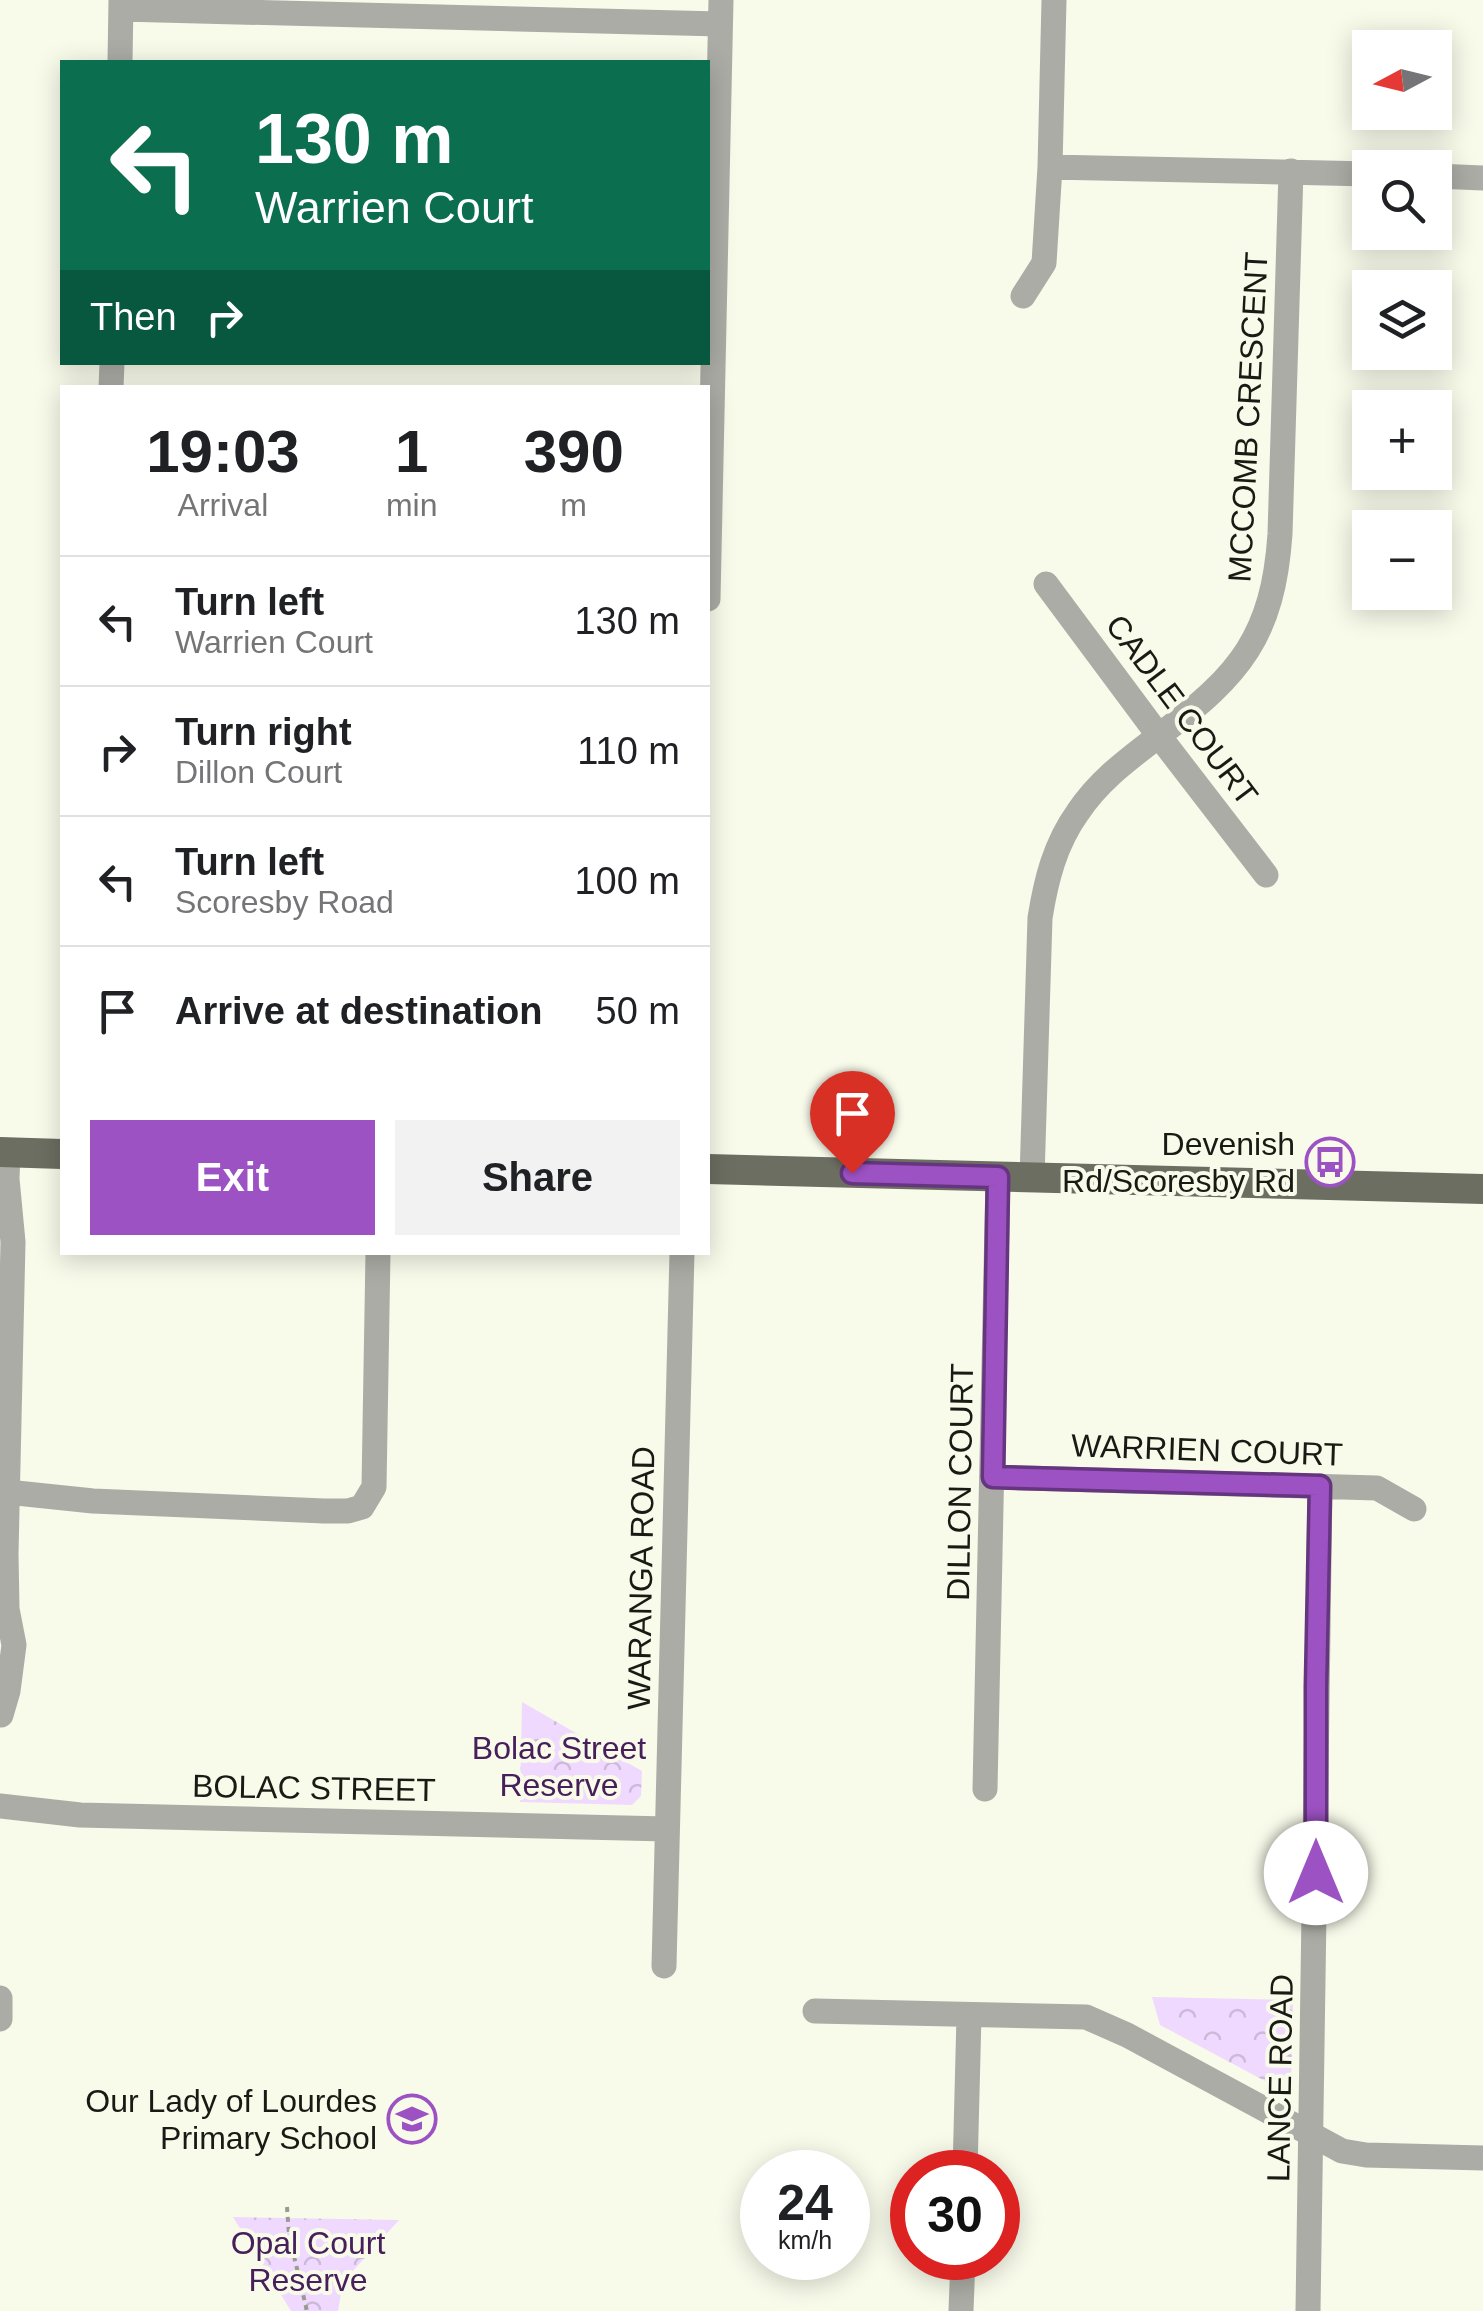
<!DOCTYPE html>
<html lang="en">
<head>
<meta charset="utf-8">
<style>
	body { margin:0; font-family:Helvetica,sans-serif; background:#f2f2f2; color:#202124; height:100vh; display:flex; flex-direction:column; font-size:38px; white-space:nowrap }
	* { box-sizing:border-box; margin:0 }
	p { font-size:32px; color:#757577 }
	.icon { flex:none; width:55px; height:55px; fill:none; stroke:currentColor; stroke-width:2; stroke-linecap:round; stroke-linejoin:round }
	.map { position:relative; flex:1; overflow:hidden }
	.details { position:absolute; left:60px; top:385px; width:650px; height:870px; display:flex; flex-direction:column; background:#fff; border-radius:0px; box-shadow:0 5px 25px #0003 }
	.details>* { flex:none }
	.guide { position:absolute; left:60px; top:60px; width:650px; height:305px; border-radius:0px; box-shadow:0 5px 25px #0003; background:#0b6e4f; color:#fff; overflow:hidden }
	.needle { width:65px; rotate:263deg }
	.fabs { position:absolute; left:1352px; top:30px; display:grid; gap:20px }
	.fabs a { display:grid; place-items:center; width:100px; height:100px; border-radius:0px; background:#fff; box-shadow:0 5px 25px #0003; font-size:50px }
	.speed { position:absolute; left:740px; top:2150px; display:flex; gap:20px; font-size:50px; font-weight:700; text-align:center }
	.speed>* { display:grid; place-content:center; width:130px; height:130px; border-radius:50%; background:#fff; box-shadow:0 5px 25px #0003; line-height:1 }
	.speed small { font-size:25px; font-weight:400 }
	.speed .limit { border:15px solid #d22; background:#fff; color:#111 }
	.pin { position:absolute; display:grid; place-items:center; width:85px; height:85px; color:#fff; margin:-102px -42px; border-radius:50% 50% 50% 0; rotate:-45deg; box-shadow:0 0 10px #0007 }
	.pin .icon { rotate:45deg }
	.me { position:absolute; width:110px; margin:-55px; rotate:0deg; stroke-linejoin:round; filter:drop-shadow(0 0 8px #0008) }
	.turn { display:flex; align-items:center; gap:35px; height:210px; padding:0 30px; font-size:45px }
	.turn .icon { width:130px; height:130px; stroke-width:2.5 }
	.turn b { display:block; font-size:70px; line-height:85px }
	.then { display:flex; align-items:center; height:95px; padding:0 30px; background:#0003; gap:20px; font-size:38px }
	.eta { display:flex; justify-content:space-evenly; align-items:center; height:170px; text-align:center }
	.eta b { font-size:60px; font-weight:700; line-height:70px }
	.cta { display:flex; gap:20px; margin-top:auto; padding:20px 30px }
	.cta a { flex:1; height:115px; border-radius:0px; background:#9d52c4; color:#fff; font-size:40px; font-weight:700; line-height:115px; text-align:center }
	.cta a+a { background:#f2f2f2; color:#202124 }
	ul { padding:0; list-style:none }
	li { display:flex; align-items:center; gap:30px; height:130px; padding:0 30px; border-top:2px solid #e0e0e0 }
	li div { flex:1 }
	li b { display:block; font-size:38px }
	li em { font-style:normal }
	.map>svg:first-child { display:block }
</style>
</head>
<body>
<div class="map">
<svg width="1483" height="2311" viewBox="0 0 1483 2311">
	<defs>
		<pattern id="forest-crowns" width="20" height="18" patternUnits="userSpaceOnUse" patternTransform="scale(2.5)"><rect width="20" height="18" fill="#f0d9ff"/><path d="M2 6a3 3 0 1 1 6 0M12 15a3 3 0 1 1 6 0" fill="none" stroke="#cdbada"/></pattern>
	</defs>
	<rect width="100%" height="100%" fill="#f8faea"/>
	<!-- forest -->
	<path fill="url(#forest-crowns)" d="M522,1702L642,1771L641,1796L632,1805L520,1802Z
		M1152,1997L1293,2000L1291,2085L1282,2090L1160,2025Z
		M233,2217L399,2220L343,2282L338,2311H291Z"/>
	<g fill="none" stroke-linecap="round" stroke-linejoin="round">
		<!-- path -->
		<path stroke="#9a9b90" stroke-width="4" stroke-dasharray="5 5" stroke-linecap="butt" d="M287,2207L289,2235L307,2311"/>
		<!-- minor -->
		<path stroke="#acaca6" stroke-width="25" d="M121,9L720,24
			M120,62L121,0
			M1050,167L1370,174
			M1435,176L1483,178
			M1023,296L1044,263L1050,167L1054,0
			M111,388L112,362
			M1046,584L1159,736L1266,875
			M708,599L721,0
			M1032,1178L1040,918C1046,880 1055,844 1078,812C1100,779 1130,758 1161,734C1240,675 1273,636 1280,534L1291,171
			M993,1477L1377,1488L1414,1509
			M7,1492L93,1501L324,1511H348L362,1507L374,1487L378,1252
			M1,1715L8,1691L14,1645L7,1609L6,1554L13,1242L7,1179L8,1153
			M985,1789L998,1177
			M0,1806L80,1815L667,1829
			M664,1966L682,1252
			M0,1998V2019
			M815,2011L1086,2017L1127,2035L1342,2151L1366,2155L1483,2158
			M965,2172L969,2015
			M961,2311L963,2258
			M1308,2311C1314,2036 1315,1761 1320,1486"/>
		<!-- major -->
		<path stroke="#6d6e62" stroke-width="30" d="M0,1152L62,1154
			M708,1169L1483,1189"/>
	</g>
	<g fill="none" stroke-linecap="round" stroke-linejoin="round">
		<!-- route casing -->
		<g stroke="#66357f" stroke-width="25">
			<path id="route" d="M852,1173L998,1177L993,1477L1320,1486L1316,1687V1873"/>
		</g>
		<!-- route -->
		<use href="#route" stroke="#9d52c4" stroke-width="18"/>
	</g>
	<!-- icons -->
	<defs>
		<g id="bus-ring" transform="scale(2.5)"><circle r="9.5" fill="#f8faea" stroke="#9d52c4" stroke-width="1.5"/><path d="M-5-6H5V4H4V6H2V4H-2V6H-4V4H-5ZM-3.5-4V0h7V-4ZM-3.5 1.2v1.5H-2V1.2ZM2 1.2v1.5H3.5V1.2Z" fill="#9d52c4"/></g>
		<g id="school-ring" transform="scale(2.5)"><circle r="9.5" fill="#f8faea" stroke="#9d52c4" stroke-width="1.5"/><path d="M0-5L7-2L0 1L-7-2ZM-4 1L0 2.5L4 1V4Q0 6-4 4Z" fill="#9d52c4"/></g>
	</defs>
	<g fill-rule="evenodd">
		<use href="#bus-ring" x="1330" y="1162"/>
		<use href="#school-ring" x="412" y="2119"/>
	</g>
	<g text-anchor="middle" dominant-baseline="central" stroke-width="8" stroke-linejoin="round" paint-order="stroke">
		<!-- street labels -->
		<g font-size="32" fill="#1a1a15" stroke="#f8faea">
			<text transform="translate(1248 417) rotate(-87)">MCCOMB CRESCENT</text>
			<text transform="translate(1182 710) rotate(53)">CADLE COURT</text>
			<text transform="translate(1207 1450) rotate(2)">WARRIEN COURT</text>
			<text transform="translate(960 1482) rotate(-89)">DILLON COURT</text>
			<text transform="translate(641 1578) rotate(-89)">WARANGA ROAD</text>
			<text transform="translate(314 1788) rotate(1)">BOLAC STREET</text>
			<text transform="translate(1280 2078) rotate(-89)">LANCE ROAD</text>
		</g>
		<!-- poi labels -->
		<g font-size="32" fill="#1a1a15" stroke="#f8faea" text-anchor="end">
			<text x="1295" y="1144">Devenish<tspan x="1295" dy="37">Rd/Scoresby Rd</tspan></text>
			<text x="377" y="2101">Our Lady of Lourdes<tspan x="377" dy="37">Primary School</tspan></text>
		</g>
		<!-- park labels -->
		<g font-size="32" fill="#47205b" stroke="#f8faea">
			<text x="559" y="1748">Bolac Street<tspan x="559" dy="37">Reserve</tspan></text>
			<text x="308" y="2243">Opal Court<tspan x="308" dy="37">Reserve</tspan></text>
		</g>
	</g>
</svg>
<div class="fabs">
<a><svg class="needle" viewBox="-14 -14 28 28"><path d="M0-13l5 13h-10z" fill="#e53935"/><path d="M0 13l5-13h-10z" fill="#757577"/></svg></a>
<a><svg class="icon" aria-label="search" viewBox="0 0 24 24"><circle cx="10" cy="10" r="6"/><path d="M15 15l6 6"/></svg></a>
<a><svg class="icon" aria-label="layers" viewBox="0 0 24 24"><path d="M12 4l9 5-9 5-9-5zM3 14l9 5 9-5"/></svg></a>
<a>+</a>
<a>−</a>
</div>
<div class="speed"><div>24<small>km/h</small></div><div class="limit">30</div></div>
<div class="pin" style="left:852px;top:1173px;background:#d93025"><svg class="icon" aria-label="arrive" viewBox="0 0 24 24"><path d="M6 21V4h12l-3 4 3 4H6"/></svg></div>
<svg class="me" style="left:1316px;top:1873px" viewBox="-20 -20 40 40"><circle r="19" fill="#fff"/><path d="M0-13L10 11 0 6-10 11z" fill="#9d52c4"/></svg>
<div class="guide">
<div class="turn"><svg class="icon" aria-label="left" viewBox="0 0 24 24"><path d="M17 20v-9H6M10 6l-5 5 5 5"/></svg><div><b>130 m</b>Warrien Court</div></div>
<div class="then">Then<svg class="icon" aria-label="right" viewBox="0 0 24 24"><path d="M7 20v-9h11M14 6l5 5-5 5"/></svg></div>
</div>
<section class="details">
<div class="eta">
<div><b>19:03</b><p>Arrival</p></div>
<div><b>1</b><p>min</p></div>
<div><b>390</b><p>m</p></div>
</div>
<ul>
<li><svg class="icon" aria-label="left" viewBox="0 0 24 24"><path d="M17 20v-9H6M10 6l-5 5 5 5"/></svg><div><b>Turn left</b><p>Warrien Court</p></div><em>130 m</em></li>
<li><svg class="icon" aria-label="right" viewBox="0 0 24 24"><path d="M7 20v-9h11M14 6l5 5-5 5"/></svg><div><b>Turn right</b><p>Dillon Court</p></div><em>110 m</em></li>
<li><svg class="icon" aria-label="left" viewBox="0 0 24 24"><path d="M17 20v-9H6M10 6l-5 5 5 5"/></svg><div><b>Turn left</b><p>Scoresby Road</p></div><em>100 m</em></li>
<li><svg class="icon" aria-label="arrive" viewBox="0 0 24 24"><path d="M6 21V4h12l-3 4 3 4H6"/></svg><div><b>Arrive at destination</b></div><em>50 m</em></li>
</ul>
<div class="cta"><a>Exit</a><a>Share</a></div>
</section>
</div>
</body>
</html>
